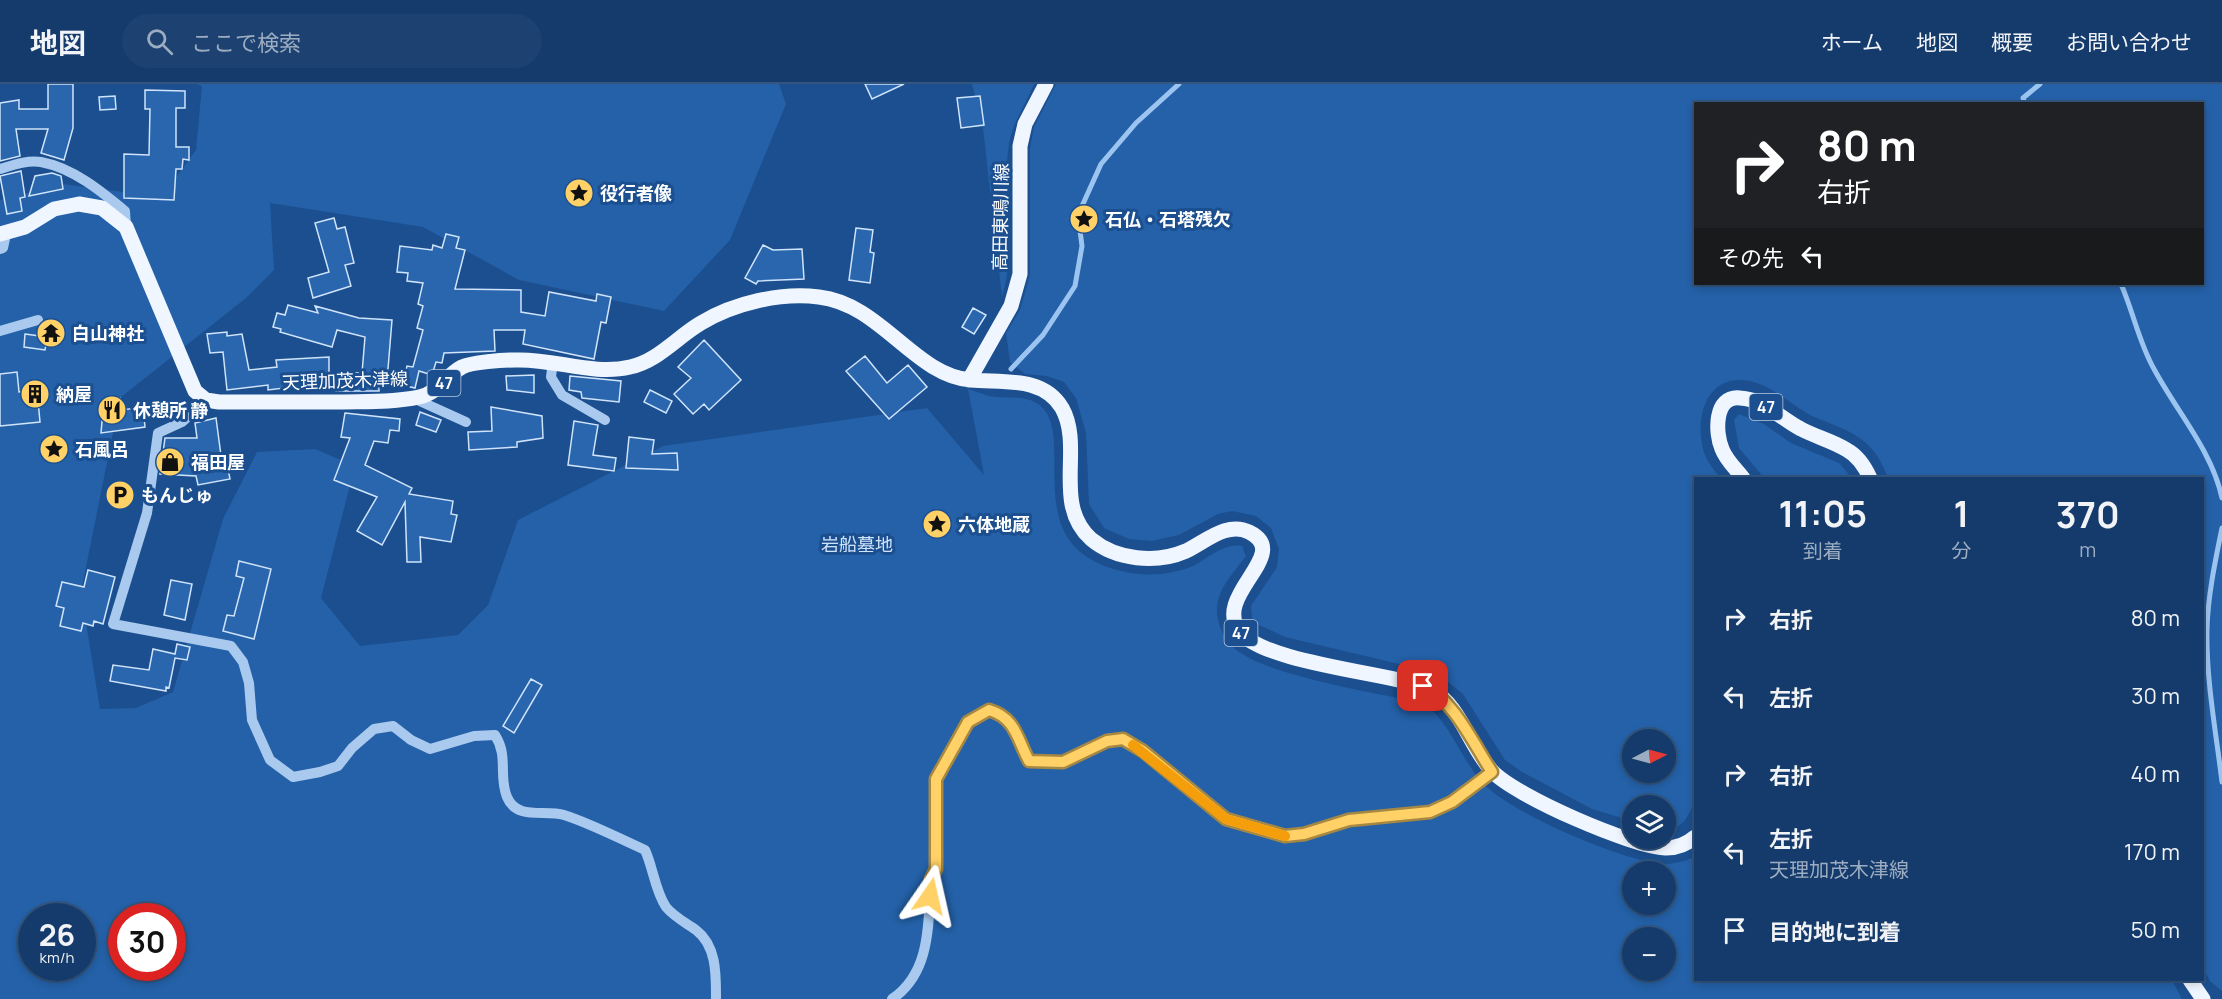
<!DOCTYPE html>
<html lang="ja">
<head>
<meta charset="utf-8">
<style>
	body { margin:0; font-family:Manrope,"Noto Sans JP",sans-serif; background:#1d4271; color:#f1f3f6; height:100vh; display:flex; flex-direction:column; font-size:22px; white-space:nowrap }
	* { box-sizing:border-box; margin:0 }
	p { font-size:20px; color:#9dadc1 }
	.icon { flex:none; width:33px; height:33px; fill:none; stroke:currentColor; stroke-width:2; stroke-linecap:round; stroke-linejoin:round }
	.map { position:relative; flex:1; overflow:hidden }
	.drawer { position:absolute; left:1694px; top:393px; width:510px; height:504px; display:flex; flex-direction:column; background:#143b6b; border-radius:0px; box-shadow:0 3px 9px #0003,0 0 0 2px #33557e }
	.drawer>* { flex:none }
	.guide { position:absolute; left:1694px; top:18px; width:510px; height:183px; border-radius:0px; box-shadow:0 3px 9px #0003,0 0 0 2px #33557e; background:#202124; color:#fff; overflow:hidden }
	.needle { width:39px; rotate:84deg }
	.tools { position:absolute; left:1622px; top:645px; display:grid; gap:12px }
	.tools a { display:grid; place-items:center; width:54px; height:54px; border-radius:50%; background:#143b6b; box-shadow:0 3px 9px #0003,0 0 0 2px #33557e; font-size:30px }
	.speed { position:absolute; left:18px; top:819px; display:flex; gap:12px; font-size:30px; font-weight:700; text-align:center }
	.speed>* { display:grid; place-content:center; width:78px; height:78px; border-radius:50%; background:#143b6b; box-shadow:0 3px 9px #0003,0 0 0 2px #33557e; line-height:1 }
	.speed small { font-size:15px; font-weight:400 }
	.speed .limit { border:9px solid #d22; background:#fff; color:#111 }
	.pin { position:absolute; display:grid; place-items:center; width:51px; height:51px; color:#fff; margin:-26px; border-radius:12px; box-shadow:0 3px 9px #0006 }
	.me { position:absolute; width:66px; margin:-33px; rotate:11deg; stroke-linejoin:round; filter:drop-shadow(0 0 4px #0008) }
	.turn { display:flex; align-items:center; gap:21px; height:126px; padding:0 24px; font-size:27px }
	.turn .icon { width:78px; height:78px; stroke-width:2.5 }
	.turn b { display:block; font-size:42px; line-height:51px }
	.then { display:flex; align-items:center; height:57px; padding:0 24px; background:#0003; gap:12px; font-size:22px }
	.eta { display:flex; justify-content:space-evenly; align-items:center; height:102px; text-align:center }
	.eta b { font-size:36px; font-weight:700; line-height:42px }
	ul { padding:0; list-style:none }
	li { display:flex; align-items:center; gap:18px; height:78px; padding:0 24px }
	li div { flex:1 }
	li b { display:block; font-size:22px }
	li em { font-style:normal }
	header { display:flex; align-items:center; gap:36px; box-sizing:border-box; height:84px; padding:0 30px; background:#143b6b; border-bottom:2px solid #33557e }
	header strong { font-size:28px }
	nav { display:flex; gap:33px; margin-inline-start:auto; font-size:21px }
	.search { width:420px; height:54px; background:#1d4271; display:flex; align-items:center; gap:15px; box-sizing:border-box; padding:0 21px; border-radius:33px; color:#9dadc1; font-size:22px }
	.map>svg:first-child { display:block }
</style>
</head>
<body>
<header>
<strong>地図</strong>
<div class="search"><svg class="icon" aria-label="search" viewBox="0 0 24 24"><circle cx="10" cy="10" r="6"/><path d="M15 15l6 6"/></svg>ここで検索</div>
<nav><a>ホーム</a><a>地図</a><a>概要</a><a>お問い合わせ</a></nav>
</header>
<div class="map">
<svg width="2222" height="915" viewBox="0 0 2222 915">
	<rect width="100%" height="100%" fill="#1b4f8f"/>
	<!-- green -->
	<path fill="#2461a8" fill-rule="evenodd" d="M196,0H779L786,20L730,156L664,227L519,196L423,143L270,119L274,186L246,214L120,314L81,508L100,625L136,624L173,608L223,435L257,368L315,365L355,382L321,514L360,562L458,551L488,521L518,436L663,362L927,324L984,391L968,305C975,307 982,310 989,312C1004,315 1026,311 1038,320C1081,350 1012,461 1121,487C1144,493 1171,491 1193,482C1208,474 1224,459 1242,462L1246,472C1235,487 1219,503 1217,523C1216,538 1223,554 1234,564C1266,592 1377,609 1423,619C1452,639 1461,678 1486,702C1514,730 1625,778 1664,780C1675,780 1685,777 1695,773V896H2172L2182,915H0V116L63,100L131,109L171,100L196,66L202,2ZM1632,788H1665V820H1632ZM32,832H82V884H32ZM122,832H172V884H122ZM1632,854H1665V886H1632Z
		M972,0H1034C1026,21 1013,37 1009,60C1001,110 1017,163 1002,213L983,44Z
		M1056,0H2222V907L2210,897L2202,882V394H1888C1883,381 1877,369 1867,360C1851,345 1829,340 1810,331C1789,320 1768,297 1742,296C1703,294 1695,339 1704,368C1707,378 1714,386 1721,394H1695V716C1689,732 1683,745 1665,746V722H1632V737L1592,725L1522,688L1505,676L1463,610L1437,589L1285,553L1255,539L1252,533L1251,522L1277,483L1279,465L1271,444L1256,432L1232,427L1218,430L1179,451L1151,457L1129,455L1104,444L1089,420L1086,349L1076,314L1064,298L1047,292L1025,290L1010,278L1006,249L1020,226L1030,191V64L1034,43ZM1695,20H2202V200H1695ZM1632,656H1665V688H1632Z
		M1739,330L1764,340L1791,359L1839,379L1852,394H1764L1739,364L1734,336Z"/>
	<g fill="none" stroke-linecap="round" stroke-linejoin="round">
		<!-- stream -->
		<path stroke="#9cc4f0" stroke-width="5" d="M2025,20L2023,14L2040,0
			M2121,200C2133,227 2139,259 2154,285C2177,328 2212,367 2222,414
			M1011,285L1043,251L1075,202L1082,162L1078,131L1101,80L1136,39L1179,0
			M2222,444C2215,478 2208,511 2207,545C2206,596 2216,648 2222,698"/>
	</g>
	<!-- building -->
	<path fill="#2a66ad" stroke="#cfe3fa" stroke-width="1.5" d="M48,0H73V44L64,76L41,69L48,45H16L20,72L0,77V19L19,16V25H48Z
		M865,0H904L872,15Z
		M145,6L185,7V24H176V63H189V76L183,75L182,85H176L174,116L124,114V70L149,71L150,25H145Z
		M115,12L116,25L100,26L99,13Z
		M980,12L984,41L961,44L957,14Z
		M21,87L25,113L20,114L22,127L7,130L0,92Z
		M52,89L61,92L63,105L29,112L35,92Z
		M334,134L337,145L345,143L354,179L345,181L351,202L313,214L308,194L329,188L315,139Z
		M856,144L873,146L870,168L874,169L870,199L849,196Z
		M446,150L459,153L456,164L465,166L455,205L521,206V228L545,232L549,208L596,217L597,210L611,213L606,239L601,238L594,275L523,260L525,246H494L495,267L444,269L442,279L436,278L432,291L419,287L415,304L402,301L407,282L413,283L423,246L417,244L423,222L418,220L423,199L407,197L408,189L397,188L400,162L432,166L433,161L442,164Z
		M763,161L773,166L802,165L804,195L758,197L756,200L745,194Z
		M288,221L318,229L315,222L359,234L392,236L387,297L379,295V307H338L309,301L268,306V301L227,306L223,268L210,269L207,250L227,248V252L242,250L249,286L277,283L276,276L329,273V289H362L365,253L337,246L332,263L280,248L281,245L273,243L277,229L285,231Z
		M973,224L986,231L974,250L962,243Z
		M25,250L47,253L45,266L24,263Z
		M704,256L741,296L709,326L704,320L693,330L674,310L691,294L678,283Z
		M865,272L887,299L908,281L927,303L889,335L846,287Z
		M17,288L19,308L37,306L40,338L0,342V290Z
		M534,291V309L507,306L506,292Z
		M570,292L621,297L619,318L582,314L581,308L569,306Z
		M650,306L672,317L666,329L644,318Z
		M120,314L122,326L143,323L145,343L101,349L104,315Z
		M491,323L542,332L543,354L517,358V363L469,366L468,348L492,347Z
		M420,328L441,336L436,348L416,341Z
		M345,329L400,335L399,347L390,346L388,359L374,357L365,381L412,404L409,410L453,417L451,430L457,431L451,458L420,453L421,478H407L405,418L382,461L357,447L377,413L334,396L350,354L341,353Z
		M216,334L222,379H227L230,395L198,401L196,392L160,390L165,354H197L195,339Z
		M574,337L598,341L593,371L616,374L614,387L568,381Z
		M629,353L654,356L652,370L677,369L678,386L626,384Z
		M239,477L271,485L254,555L223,547L227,531L234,532L244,494L236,492Z
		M88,486L115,493L103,540L94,537L93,542L83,539L81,547L60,542L64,524L56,522L62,498L84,503Z
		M171,496L192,500L185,536L164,531Z
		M177,560L190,563L187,576L175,574L169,604L166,603V607L110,597L113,581L149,586L153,565L175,570Z
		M531,595L542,601L514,649L503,642Z"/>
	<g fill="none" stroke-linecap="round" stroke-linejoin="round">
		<!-- minor -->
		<path stroke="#a9c9ee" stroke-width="10" d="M0,85C13,81 27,76 41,78C73,84 101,107 125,127L126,143
			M0,165L3,164L6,150
			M0,247L38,236
			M553,277L551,293L562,311L605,336
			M413,314L466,338
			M206,316L182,338L158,349L147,429L113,540L231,562L243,578L249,599L252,636L270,676L293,693L320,688L338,682L352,664L374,645L393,642L411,656L430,665L474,652L495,651C509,673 498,691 507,713C517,737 545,725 564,731C592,740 618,754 645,766C653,783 655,807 666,823C673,832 686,839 696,846C717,862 716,891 716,915
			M892,915C932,888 928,837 931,795L936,785V695L968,638L989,626C1016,634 1017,655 1029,677L1063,678L1107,657L1123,655L1143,667L1226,735L1285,752L1304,750L1349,736L1430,728L1452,718L1492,688"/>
		<!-- major -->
		<path stroke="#f0f6ff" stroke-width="15" d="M0,150L25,143L54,125L79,120L102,124L126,143L195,307L206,316L219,318C257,318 296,318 334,318C362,317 391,319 419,313C439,309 445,292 462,283C472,278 503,276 515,276C553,274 593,292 630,283C658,277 677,253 701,239C734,219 781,208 819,213C881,220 915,292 971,296C1003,299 1043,292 1062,324C1084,363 1052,420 1091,455C1116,476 1156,480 1186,467C1205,458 1227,437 1249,448C1294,470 1211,511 1240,548C1265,579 1388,589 1430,604C1461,622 1469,662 1492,687C1515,712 1632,763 1666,764C1677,764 1687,760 1695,753
			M969,296L1011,222L1020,190V62L1025,40L1046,0
			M1743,394C1736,385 1726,376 1722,365C1715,349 1714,311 1740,314C1764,315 1781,335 1801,345C1816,353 1833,357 1847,366C1858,372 1865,383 1870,394
			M2190,896L2203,915"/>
	</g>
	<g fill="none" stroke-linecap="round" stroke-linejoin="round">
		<!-- route casing -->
		<g stroke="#a68842" stroke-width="15">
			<path id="route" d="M930,812L931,795L936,785V695L968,638L989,626C1016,634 1017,655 1029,677L1063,678L1107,657L1123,655L1143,667L1226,735L1285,752L1304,750L1349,736L1430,728L1452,718L1492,688C1474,661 1453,614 1423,602"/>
		</g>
		<!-- route -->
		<use href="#route" stroke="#ffd166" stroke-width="10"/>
		<!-- slow -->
		<path stroke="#f59e0b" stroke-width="10" d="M1133,661L1226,735L1285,752"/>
	</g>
	<!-- icons -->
	<defs>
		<g id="sight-disc" transform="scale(1.5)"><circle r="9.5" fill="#ffd166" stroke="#1b4f8f"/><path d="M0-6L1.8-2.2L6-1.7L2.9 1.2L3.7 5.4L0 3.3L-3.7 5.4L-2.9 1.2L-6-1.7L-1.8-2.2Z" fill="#111"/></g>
		<g id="temple-disc" transform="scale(1.5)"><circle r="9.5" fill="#ffd166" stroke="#1b4f8f"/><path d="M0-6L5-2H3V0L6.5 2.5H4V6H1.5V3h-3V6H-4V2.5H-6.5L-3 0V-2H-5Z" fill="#111"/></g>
		<g id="building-disc" transform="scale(1.5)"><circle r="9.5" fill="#ffd166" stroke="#1b4f8f"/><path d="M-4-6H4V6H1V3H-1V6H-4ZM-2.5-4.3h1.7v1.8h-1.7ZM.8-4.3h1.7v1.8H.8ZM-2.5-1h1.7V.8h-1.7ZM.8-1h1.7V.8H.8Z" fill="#111"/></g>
		<g id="restaurant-disc" transform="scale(1.5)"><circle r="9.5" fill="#ffd166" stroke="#1b4f8f"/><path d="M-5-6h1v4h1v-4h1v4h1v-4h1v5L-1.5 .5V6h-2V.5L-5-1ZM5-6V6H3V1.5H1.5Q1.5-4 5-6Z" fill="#111"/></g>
		<g id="shop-disc" transform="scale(1.5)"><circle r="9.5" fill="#ffd166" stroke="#1b4f8f"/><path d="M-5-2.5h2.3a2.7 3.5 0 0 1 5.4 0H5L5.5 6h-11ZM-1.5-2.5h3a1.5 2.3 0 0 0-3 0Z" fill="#111"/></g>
		<g id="parking-disc" transform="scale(1.5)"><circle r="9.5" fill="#ffd166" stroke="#1b4f8f"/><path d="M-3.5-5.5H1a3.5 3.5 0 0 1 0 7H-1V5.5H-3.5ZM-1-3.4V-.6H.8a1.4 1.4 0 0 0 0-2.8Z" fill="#111"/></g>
	</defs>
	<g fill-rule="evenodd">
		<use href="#sight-disc" x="579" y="109"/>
		<use href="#sight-disc" x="1084" y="135"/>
		<use href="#temple-disc" x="51" y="249"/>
		<use href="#building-disc" x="35" y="310"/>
		<use href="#restaurant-disc" x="112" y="326"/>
		<use href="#sight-disc" x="54" y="365"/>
		<use href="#shop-disc" x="170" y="378"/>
		<use href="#parking-disc" x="120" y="411"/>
		<use href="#sight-disc" x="937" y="440"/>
	</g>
	<g text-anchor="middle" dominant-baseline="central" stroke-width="6" stroke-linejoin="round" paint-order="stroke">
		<!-- shield labels -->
		<g fill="#1b4f8f" stroke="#bbcadd" stroke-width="1.5">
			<rect x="427.5" y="286" width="33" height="26" rx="4.5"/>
			<rect x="1749.5" y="310" width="33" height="26" rx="4.5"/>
			<rect x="1224.5" y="536" width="33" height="26" rx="4.5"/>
		</g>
		<g font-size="16" font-weight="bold" fill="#fff">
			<text x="444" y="299">47</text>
			<text x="1766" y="323">47</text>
			<text x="1241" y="549">47</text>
		</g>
		<!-- poi labels -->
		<g font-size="18" font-weight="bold" fill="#fff" stroke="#1b4f8f" text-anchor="start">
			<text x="600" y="109">役行者像</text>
			<text x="1105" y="135">石仏・石塔残欠</text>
			<text x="72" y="249">白山神社</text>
			<text x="56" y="310">納屋</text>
			<text x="133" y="326">休憩所 静</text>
			<text x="75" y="365">石風呂</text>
			<text x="191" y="378">福田屋</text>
			<text x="141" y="411">もんじゅ</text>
			<text x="958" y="440">六体地蔵</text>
		</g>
		<!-- street labels -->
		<g font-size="18" fill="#fff" stroke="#1b4f8f">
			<text transform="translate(1000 133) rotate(-89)">高田東鳴川線</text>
			<text transform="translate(345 296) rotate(-2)">天理加茂木津線</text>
		</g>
		<!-- park labels -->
		<g font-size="18" fill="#cfe3fa" stroke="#1b4f8f">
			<text x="857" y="460">岩船墓地</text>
		</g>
	</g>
</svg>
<div class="tools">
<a><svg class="needle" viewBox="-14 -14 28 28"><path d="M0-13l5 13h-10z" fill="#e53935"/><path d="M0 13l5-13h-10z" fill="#9dadc1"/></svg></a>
<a><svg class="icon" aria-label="layers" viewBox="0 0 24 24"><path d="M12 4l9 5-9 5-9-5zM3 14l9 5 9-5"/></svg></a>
<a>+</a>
<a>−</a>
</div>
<div class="speed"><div>26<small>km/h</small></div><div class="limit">30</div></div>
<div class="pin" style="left:1423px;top:602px;background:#d93025"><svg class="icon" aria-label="arrive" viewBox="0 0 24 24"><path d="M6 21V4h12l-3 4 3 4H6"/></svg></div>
<svg class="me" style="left:930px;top:812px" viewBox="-20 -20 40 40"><path d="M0-17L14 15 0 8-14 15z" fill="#ffd166" stroke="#fff" stroke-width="4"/></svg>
<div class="guide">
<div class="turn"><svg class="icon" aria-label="right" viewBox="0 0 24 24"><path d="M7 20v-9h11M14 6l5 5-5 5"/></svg><div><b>80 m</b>右折</div></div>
<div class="then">その先<svg class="icon" aria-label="left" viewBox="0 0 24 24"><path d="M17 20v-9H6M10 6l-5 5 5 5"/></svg></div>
</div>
<section class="drawer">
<div class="eta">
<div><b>11:05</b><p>到着</p></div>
<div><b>1</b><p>分</p></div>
<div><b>370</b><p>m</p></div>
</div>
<ul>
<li><svg class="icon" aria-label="right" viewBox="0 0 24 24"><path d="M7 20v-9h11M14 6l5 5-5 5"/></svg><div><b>右折</b></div><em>80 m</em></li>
<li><svg class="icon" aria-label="left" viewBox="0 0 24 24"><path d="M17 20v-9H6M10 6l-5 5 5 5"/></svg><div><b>左折</b></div><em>30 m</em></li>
<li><svg class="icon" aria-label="right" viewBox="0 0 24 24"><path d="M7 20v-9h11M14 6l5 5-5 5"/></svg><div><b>右折</b></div><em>40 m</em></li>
<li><svg class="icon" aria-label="left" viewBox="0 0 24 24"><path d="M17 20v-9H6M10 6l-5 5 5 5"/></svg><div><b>左折</b><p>天理加茂木津線</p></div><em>170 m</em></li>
<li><svg class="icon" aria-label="arrive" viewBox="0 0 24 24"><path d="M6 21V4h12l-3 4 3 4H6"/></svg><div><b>目的地に到着</b></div><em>50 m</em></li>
</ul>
</section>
</div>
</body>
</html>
